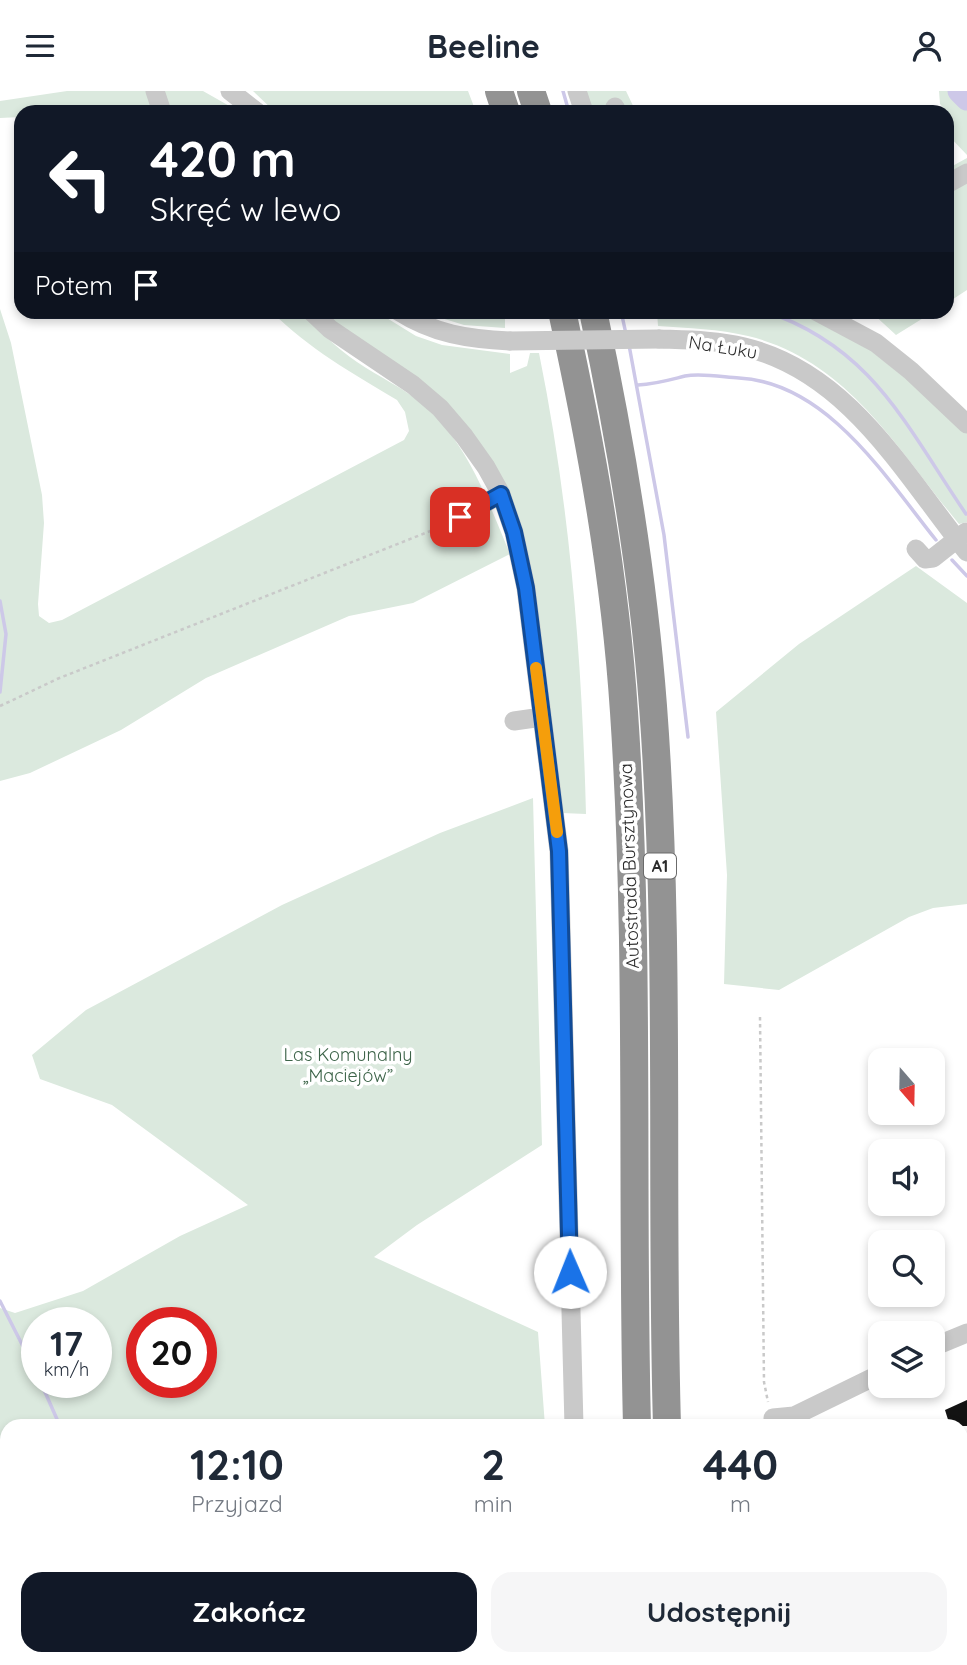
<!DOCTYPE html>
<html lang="pl">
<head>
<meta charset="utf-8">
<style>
	body { margin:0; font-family:Quicksand,sans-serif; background:#f6f6f7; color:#1f2937; height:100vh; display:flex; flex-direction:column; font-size:26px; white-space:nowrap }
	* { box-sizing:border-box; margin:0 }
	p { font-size:23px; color:#747a83 }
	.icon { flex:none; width:38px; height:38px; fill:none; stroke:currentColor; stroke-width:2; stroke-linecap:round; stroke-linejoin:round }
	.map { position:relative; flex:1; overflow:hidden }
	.sheet { position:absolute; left:0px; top:1328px; width:968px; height:247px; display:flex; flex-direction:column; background:#fff; border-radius:21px 21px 0 0; box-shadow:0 4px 10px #0003 }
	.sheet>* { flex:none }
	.banner { position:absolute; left:14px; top:14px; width:940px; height:214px; border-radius:21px; box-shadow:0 4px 10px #0003; background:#111827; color:#fff; overflow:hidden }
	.needle { width:46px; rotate:160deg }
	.controls { position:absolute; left:868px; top:957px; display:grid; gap:14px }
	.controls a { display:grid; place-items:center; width:77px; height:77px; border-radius:14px; background:#fff; box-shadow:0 4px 10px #0003; font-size:35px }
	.speed { position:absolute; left:21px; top:1216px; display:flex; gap:14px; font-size:35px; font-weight:700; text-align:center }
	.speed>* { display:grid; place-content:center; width:91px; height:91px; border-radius:50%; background:#fff; box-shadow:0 4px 10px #0003; line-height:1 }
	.speed small { font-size:18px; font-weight:400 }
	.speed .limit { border:10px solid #d22; background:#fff; color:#111 }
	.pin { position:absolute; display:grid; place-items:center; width:60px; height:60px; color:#fff; margin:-30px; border-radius:14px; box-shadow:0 4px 10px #0006 }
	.me { position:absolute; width:77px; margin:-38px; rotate:359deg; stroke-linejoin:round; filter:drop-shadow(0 0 5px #0008) }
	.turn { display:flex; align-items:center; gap:24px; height:147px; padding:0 21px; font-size:32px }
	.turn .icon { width:91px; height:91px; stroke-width:2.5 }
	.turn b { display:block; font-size:49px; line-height:60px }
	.then { display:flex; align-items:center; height:66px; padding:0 21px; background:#0003; gap:14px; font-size:26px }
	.eta { display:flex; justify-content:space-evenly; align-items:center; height:119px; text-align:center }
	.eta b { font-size:42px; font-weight:800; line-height:49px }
	.button { display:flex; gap:14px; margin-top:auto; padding:14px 21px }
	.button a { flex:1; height:80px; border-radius:21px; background:#111827; color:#fff; font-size:28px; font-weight:800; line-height:80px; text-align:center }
	.button a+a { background:#f6f6f7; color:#1f2937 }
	header { display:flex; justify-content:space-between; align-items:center; height:91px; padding:0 21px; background:#fff; font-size:32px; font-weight:800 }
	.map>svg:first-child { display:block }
</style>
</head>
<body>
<header><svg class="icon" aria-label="menu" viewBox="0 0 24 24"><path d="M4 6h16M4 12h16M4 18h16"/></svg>Beeline<svg class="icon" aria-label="person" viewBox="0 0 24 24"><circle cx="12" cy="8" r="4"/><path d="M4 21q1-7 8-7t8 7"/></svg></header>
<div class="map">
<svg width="967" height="1574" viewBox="0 0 967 1574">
	<rect width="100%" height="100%" fill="#fff"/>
	<!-- green -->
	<path fill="#dbe9de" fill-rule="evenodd" d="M67,0H148L153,21H21V26L0,27V10Z
		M159,0H203L240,21H170Z
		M253,0H468L476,21H275Z
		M582,0H626L636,21H589Z
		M939,0H967V64L947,43V21L940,13Z
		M967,67V199L947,212V78Z
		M0,218L11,252L42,404L44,432L38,513L39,525L49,532L62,529L404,349L409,340L405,321L397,309C352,282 309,258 272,221H301C319,239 336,257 357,271C379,286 404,297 425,315C469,354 488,411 510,463L413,512L349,525L206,587L121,639L30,682L0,690Z
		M321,221H377L416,245L442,254L510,263V282L527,275L530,262H539C570,415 582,567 586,723L562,722L528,479L471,345Z
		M422,221H505V237L464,234Z
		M657,221H803L873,255L967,339V431L959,433C898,359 848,269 748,245C719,238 688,237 658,235Z
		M871,221H933L896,244Z
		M916,475L967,512V813L933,817L909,826L779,899L724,893L727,784L716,621L799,553Z
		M533,707L542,1054L417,1134L374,1166L538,1241L545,1335H7V1568H564V1574H0V1217L15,1222L83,1200L180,1145L248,1114L112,1014L40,988L32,964L86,919L282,814L440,742ZM37,1232H96V1292H37ZM142,1232H201V1292H142Z
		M961,1455L967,1458V1574H759V1568H961Z"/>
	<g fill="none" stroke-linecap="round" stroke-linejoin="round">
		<!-- stream -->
		<path stroke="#cdc8e8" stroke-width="3.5" d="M563,0L569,21
			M621,220L626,243
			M764,220C872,255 906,335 966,423
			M629,254L664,444L688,646
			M638,294C656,293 669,289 685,285C701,282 723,286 739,287C828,292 886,387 936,449
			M952,469L967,485
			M0,510L6,543L0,601
			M0,1210L37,1283
			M41,1292L60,1335
			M98,1574L99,1568
			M385,1574L391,1568"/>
		<!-- river -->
		<path stroke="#cdc8e8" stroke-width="23" d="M959,0L967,8"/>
	</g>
	<!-- building -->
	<path fill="#131313" d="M967,1309V1335H950L945,1319Z"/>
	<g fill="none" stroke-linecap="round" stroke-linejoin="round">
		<!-- path -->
		<path stroke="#c9c9c9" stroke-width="2.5" stroke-dasharray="3.5 3.5" stroke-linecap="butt" d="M0,615L57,588L448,433
			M760,926L764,1291L768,1311
			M958,1574L967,1568"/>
		<!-- minor -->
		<path stroke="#c9c9c9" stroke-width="19" d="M155,0L162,21
			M230,0L257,21
			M577,0L584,21
			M615,16L617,21
			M947,93L967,82
			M311,220L330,238L413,294L440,317L464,345L486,376L501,403L514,441L526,497L559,760L574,1335
			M398,220C434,243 468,248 510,250
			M816,220L876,252L911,280L967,333
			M659,248C687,249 716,249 744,256C849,281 904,383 967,461
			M460,426L501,403
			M916,458L925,468L933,467L966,441
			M514,630L542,626
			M933,1256L967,1242
			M773,1327L794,1325L880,1283
			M961,1444L967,1449
			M581,1568V1574"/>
		<!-- highway -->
		<path stroke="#939393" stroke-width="28" d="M499,0L506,21
			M531,0L538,21
			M562,220C591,353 615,485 624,621C640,858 631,1097 637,1335
			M593,220C621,351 643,482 653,615C671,854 660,1096 667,1335
			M647,1568V1574
			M677,1568V1574"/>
		<!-- minor-bridge -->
		<path stroke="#c9c9c9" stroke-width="19" d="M510,250L659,248"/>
	</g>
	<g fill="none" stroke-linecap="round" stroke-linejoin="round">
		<!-- route casing -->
		<g stroke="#114b97" stroke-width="18">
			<path id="route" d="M460,426L501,403L514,441L526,497L559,760L570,1181"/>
		</g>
		<!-- route -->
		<use href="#route" stroke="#1a73e8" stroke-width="12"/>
		<!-- slow -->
		<path stroke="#f59e0b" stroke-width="12" d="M536,577L557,741"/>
	</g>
	<g text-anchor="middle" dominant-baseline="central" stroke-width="7" stroke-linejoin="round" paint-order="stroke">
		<!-- shield labels -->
		<rect fill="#fff" stroke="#6b6b6b" stroke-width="2" x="644" y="762.5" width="32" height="25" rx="5"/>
		<g font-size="16" font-weight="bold" fill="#2c2c2c">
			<text x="660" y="775">A1</text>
		</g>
		<!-- street labels -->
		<g font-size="18" fill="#2c2c2c" stroke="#fff">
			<text transform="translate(723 256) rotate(9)">Na Łuku</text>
			<text transform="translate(629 775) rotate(-92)">Autostrada Bursztynowa</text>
		</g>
		<!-- park labels -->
		<g font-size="18" fill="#3d6449" stroke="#fff">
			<text x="348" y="963">Las Komunalny<tspan x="348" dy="21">„Maciejów”</tspan></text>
		</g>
	</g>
</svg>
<div class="controls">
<a><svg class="needle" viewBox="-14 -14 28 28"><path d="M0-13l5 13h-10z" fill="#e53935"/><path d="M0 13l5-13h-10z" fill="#747a83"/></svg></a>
<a><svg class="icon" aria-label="sound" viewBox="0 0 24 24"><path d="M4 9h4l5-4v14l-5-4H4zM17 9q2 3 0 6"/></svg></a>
<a><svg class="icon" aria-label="search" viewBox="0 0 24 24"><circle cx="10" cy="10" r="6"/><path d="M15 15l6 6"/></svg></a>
<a><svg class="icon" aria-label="layers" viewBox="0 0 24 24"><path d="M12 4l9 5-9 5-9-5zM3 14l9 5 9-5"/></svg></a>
</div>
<div class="speed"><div>17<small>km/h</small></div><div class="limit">20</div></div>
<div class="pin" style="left:460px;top:426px;background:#d93025"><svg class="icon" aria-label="arrive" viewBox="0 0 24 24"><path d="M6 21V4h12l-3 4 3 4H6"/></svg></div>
<svg class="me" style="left:570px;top:1181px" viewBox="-20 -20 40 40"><circle r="19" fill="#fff"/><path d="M0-13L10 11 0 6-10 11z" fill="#1a73e8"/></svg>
<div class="banner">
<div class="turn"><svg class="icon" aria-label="left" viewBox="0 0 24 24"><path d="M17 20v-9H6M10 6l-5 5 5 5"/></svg><div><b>420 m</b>Skręć w lewo</div></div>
<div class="then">Potem<svg class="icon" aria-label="arrive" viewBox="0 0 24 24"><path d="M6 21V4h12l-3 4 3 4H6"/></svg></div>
</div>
<section class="sheet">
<div class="eta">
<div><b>12:10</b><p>Przyjazd</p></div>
<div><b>2</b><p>min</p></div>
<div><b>440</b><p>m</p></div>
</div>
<div class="button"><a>Zakończ</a><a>Udostępnij</a></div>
</section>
</div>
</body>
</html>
